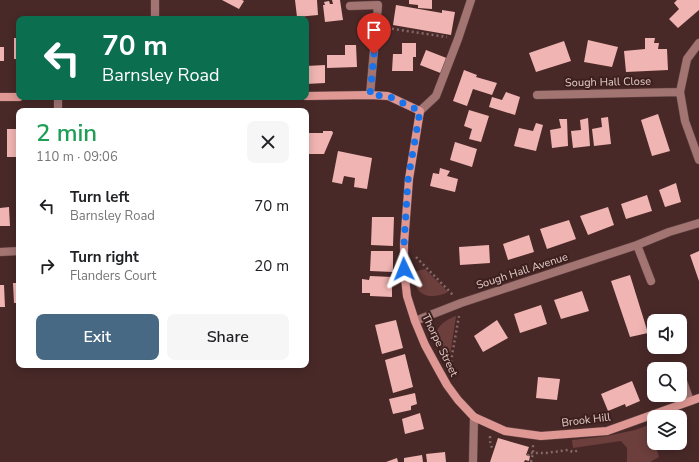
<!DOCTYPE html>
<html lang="en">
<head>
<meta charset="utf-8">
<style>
	body { margin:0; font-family:"Nunito Sans",sans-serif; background:#f6f6f6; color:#202124; height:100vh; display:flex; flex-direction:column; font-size:15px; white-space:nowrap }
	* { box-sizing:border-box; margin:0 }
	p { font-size:13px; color:#757577 }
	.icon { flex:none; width:22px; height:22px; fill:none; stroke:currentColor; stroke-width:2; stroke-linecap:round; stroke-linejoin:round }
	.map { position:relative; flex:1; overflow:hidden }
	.panel { position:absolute; left:16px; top:108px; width:293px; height:260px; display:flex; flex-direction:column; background:#fff; border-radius:8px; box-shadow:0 2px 10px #0003 }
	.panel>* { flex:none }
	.banner { position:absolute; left:16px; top:16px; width:293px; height:84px; border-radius:8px; box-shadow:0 2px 10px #0003; background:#0b6e4f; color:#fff; overflow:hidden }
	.fabs { position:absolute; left:647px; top:314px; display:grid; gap:8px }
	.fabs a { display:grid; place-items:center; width:40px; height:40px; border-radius:8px; background:#fff; box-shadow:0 2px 10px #0003; font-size:20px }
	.pin { position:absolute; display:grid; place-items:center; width:34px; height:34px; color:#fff; margin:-41px -17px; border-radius:50% 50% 50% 0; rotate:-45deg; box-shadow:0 0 4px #0007 }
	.pin .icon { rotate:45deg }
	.me { position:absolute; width:44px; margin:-22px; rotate:358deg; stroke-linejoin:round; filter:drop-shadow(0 0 3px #0008) }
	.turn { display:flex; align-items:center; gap:14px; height:84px; padding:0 20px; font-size:18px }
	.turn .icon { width:52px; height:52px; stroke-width:2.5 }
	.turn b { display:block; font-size:28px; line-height:34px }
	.round { display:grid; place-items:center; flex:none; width:42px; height:42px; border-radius:8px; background:#f6f6f6 }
	.head { display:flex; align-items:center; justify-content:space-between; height:68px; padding:0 20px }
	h1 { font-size:24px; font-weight:600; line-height:30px; color:#1e9e55 }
	.action { display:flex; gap:8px; margin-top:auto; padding:8px 20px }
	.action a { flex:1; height:46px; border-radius:8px; background:#476983; color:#fff; font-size:16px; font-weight:600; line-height:46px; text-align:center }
	.action a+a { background:#f6f6f6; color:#202124 }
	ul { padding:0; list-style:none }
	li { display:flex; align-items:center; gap:12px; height:60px; padding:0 20px }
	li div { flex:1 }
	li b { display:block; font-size:15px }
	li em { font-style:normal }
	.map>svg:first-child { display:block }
</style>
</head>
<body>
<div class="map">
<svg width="699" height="462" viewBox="0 0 699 462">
	<rect width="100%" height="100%" fill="#482928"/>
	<!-- green -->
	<path fill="#6c3e3c" d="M425,269L448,292C436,298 420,299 415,284C414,281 413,277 414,274C415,271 421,270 425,269Z
		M456,316L449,362C445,356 437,346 436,339C434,327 447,319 456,316Z
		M654,423V436L653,437L659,457L650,462H627V448L621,441L573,448L572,440L607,436L635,430Z"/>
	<!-- building -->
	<path fill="#f0b5b2" d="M222,0H242L244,1L239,9Z
		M295,0H317L318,15L297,17Z
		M332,0H340L343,20L325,22L323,5H325L324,2L329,1L330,4H333Z
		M409,0H432V9L418,8V5L409,4Z
		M677,0H699V10L678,28L669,19L679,9L674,3Z
		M396,5L442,13V10L455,12L451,35L393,25Z
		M14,38H19V59H14Z
		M645,38H655L654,43H659L658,49H667L668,70L626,72L624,51L645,49Z
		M588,40L618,47L612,67L584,62Z
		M564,41L571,61L536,72L529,53Z
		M402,43H416V57H413V71H392L393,54H402Z
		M345,45H356L357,67L327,68V55H345Z
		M0,47H4V61H0Z
		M426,50L449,59L443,74L420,65Z
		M325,65V83L306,84V66Z
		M464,70L477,75L476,77L497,83L492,95L473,89L467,106L453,101Z
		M506,92L520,97L515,115L489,107L492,97L502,100Z
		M469,110L489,116L481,142L469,139L472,129L464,126Z
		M658,114L670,151L652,156L641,120Z
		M608,117L611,144L594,146L592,129L602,127L601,118Z
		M588,118L590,146L573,148L571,131L581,130L580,120Z
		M559,119H567L568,146L552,148L550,130L561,128Z
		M536,123L543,125L536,151L514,146L519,128L533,131Z
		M7,129H19V157H7Z
		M323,131H332L333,133L324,154H306V135H309V133H323Z
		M455,142L477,149L472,167L450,160Z
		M338,151L372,158L367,189L354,187L355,178L344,176L342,184L332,182Z
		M440,168L450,171L447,176L458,179L455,192L430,186L433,173L439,174Z
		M676,183L681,202L665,207L659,190Z
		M647,195L652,211L626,219L621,204Z
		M9,207L10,226H0V208Z
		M608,207L614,225L588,235L580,216Z
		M17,210H19V228H17Z
		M372,217H394L393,246L371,245Z
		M569,220L576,239L547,249L540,229Z
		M529,235L534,252L508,260L503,244Z
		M489,245L490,263L460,265L459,247Z
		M371,251H393V272L370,271Z
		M699,251V281L690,255Z
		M630,275L648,333L630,337L611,281Z
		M370,276L392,277V297L370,296V293H362V279L369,280Z
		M13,283H19V303H14Z
		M0,285H4L5,307H0Z
		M582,291L589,311L561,319L554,300Z
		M541,305L547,324L520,333L514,314Z
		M396,320L403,348L382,354L375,325Z
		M497,320L508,338L483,352L474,336Z
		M405,354L413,387L393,393L385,360Z
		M538,377L560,379L557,400L536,398Z
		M632,381L640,401L626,407L625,404L608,411L601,394Z
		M415,393L417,404L411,406V410L393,414L389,399Z
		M420,413L424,429L405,434L402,419Z
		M498,438L529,447L526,455L530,456L529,461L525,460L524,462H490Z
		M445,452L446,462H427L426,454Z
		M422,455L423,462H404V458Z
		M397,458L398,462H386Z"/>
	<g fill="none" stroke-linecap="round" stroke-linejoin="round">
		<!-- service casing -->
		<g stroke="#644745" stroke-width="9">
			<path id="service" d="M680,373L690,401"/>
		</g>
		<!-- minor casing -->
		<g stroke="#644745" stroke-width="9">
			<path id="minor" d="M350,6L378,5L370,95
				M155,19V0
				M699,43L687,59L680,92L685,121L699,160
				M537,95L680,92
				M58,97V111
				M637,245L651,281
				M0,252L19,251
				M415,321L461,303L637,245L669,232L699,223"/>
		</g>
		<!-- tertiary casing -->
		<g stroke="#644745" stroke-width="9">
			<path id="tertiary" d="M420,111L436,96L458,39L471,0
				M473,462L474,417"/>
		</g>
		<!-- secondary casing -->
		<g stroke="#644745" stroke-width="9">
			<path id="secondary" d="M306,96L370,95L388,96L420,111L409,179L404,244V269L407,296L415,321L425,345L437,367L447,385L458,400L474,417L505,431L541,436L607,431L699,398
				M0,97H19"/>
		</g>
		<!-- path -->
		<path stroke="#836967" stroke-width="2.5" stroke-dasharray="2 3" stroke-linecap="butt" d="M387,28L447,37
			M416,257L453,295
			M450,367L459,316
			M490,436C490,442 490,446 494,450
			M528,456L529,453H546L568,450L573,452L580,450
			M531,462L533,453V445"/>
		<!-- service -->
		<use href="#service" stroke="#a27472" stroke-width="8"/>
		<!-- minor -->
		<use href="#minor" stroke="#a27472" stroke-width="8"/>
		<!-- tertiary -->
		<use href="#tertiary" stroke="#a27472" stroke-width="8"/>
		<!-- secondary -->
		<use href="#secondary" stroke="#e09894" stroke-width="8"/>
	</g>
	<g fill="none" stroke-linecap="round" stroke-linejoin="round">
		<!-- route -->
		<path stroke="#1a73e8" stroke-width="7" stroke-dasharray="0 12.6" d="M374,54L370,95L388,96L420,111L408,180L404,244V269"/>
	</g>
	<g text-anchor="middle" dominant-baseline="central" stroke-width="4" stroke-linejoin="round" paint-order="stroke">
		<!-- street labels -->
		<g font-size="11" fill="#e1cdcb" stroke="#3d1f1e">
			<text transform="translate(608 82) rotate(-1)">Sough Hall Close</text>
			<text transform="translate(522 271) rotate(-18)">Sough Hall Avenue</text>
			<text transform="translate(440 345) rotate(64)">Thorpe Street</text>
			<text transform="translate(586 420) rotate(-7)">Brook Hill</text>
		</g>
	</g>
</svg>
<div class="fabs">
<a><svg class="icon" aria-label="sound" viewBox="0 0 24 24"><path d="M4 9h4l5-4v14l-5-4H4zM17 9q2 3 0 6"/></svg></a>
<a><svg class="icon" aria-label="search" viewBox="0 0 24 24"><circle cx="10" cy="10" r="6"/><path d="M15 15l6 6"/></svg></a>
<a><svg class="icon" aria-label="layers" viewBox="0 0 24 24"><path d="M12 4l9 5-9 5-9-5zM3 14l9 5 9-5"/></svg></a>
</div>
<div class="pin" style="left:374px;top:54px;background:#d93025"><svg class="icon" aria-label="arrive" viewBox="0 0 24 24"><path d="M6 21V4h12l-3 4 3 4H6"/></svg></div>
<svg class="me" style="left:404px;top:269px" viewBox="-20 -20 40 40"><path d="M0-17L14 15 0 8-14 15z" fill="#1a73e8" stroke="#fff" stroke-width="4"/></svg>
<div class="banner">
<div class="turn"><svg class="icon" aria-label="left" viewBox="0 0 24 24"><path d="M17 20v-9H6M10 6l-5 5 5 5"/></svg><div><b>70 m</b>Barnsley Road</div></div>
</div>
<section class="panel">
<div class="head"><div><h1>2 min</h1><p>110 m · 09:06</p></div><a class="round"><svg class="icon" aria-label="close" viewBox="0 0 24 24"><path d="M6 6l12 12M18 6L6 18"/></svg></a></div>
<ul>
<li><svg class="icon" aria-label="left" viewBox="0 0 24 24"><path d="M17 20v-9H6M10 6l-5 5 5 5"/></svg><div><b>Turn left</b><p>Barnsley Road</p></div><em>70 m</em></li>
<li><svg class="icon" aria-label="right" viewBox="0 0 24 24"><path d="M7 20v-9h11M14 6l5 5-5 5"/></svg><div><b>Turn right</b><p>Flanders Court</p></div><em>20 m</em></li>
</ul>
<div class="action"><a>Exit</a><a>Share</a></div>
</section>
</div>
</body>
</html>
